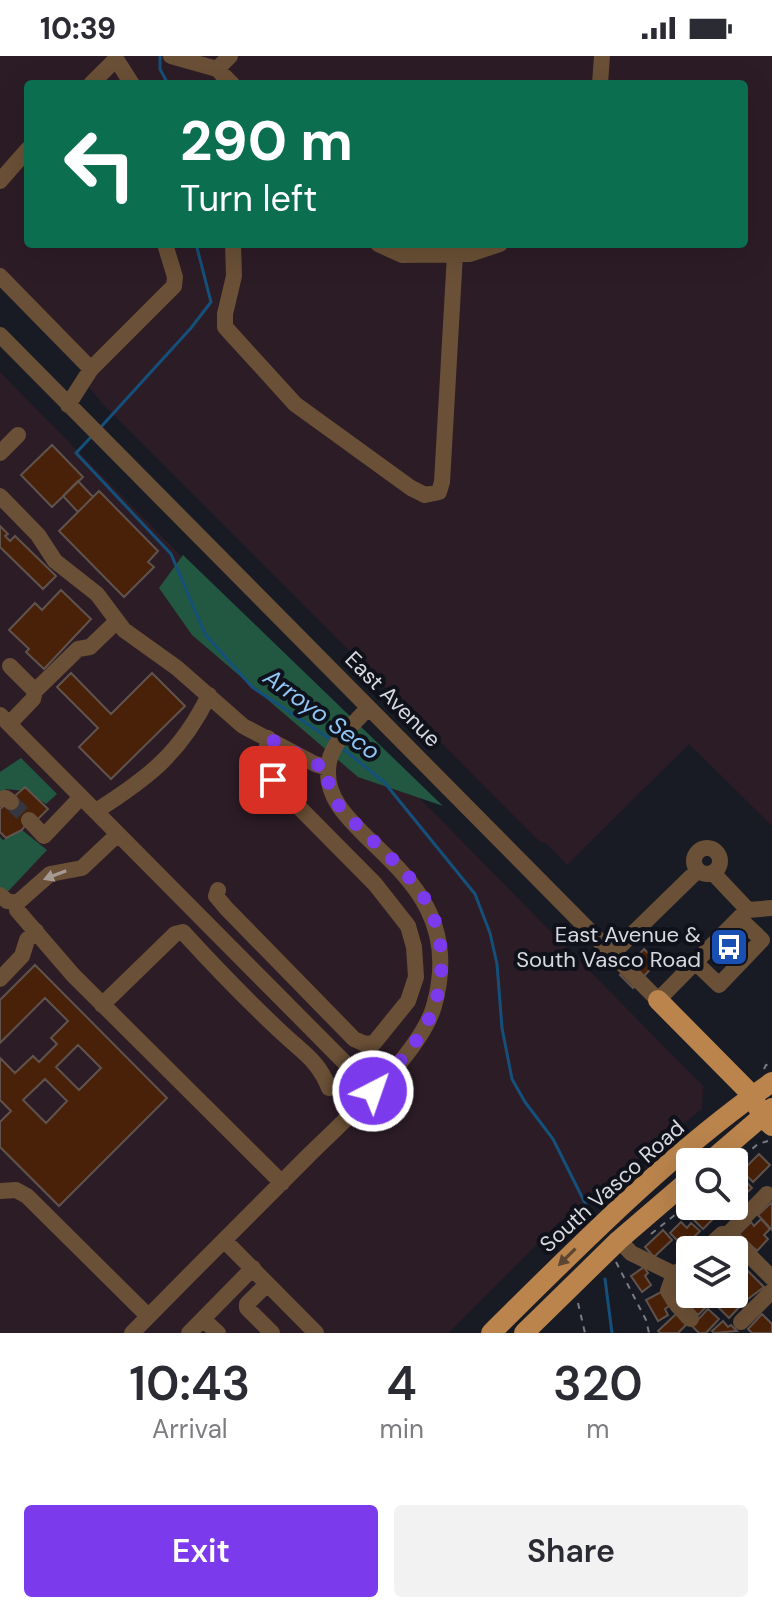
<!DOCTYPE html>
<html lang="en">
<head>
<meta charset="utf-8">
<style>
	body { margin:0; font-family:"DM Sans",sans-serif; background:#f2f2f3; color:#2b2b33; height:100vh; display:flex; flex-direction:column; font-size:30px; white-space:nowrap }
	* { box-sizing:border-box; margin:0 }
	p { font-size:26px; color:#7c7c81 }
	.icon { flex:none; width:44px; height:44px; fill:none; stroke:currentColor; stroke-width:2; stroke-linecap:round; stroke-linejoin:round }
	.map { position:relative; height:1277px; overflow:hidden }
	.drawer { display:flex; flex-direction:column; background:#fff; flex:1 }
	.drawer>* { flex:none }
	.top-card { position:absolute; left:24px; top:24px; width:724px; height:168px; border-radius:8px; box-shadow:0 8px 32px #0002; background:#0b6e4f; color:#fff; overflow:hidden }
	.controls { position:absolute; left:676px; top:1092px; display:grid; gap:16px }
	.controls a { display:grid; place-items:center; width:72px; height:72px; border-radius:8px; background:#fff; box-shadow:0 8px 32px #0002; font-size:40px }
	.pin { position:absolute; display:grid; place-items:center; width:68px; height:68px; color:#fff; margin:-34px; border-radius:16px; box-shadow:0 4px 12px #0006 }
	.me { position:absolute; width:88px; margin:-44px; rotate:41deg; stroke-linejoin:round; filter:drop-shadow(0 0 6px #0008) }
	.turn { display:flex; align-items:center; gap:28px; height:168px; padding:0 24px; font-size:36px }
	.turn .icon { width:104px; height:104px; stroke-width:2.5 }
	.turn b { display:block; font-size:56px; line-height:68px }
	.eta { display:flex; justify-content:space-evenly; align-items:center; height:136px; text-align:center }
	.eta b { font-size:48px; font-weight:600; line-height:56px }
	.cta { display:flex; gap:16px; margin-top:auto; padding:16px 24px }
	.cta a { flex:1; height:92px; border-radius:8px; background:#7c3aed; color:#fff; font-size:32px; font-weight:600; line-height:92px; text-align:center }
	.cta a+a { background:#f2f2f3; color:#2b2b33 }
	.status { display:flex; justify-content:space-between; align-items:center; height:56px; padding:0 40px; background:#fff; direction:ltr }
	.status svg { height:22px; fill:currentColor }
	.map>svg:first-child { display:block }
</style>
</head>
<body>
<div class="status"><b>10:39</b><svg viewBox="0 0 49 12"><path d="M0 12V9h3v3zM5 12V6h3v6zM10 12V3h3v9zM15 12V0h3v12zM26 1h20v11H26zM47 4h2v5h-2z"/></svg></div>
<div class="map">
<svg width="772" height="1277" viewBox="0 0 772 1277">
	<rect width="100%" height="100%" fill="#181a24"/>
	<!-- industrial -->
	<path fill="#2c1c26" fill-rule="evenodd" d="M0,0H772V770L689,688L567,809L546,787L540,786L102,347L86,328L93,322L0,226ZM28,28H744V188H28Z
		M0,316L703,1030L702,1053L559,1166L448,1277H0Z"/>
	<!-- forest -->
	<path fill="#225841" d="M183,499L443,750L358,721L192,579L159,532Z
		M21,702L57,738L46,748L26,735L6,733L0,739V716Z
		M22,774L47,794L0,844V781L3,784Z"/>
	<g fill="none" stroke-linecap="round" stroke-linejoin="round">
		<!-- stream -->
		<path stroke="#15507b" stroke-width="3" d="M160,0V13L168,28
			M100,372L191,272L211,246L196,188
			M92,380L76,397L171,498L205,578L252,631L333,685
			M342,692L384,726L475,838L490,877L497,908L502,972L512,1023L525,1046L553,1083L592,1161
			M605,1223L612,1277"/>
	</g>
	<!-- building -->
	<path fill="#492108" stroke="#60534d" stroke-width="2" fill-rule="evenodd" d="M52,389L83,421L52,451L21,419Z
		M78,425L93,441L78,456L63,440Z
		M99,435L158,495L148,506L154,511L124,541L59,475Z
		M0,470L8,478L5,480L10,485L15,480L56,520L43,533L0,491Z
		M61,534L91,563L44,613L26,596L29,593L9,574L35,547L42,554Z
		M71,617L111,658L152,617L185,650L111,723L79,691L98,672L57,631Z
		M25,731L48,753L36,765L32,759L22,774L6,782L0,776V753Z
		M644,893L657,906L633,932L620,919Z
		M35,909L167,1042L59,1150L0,1091V1066L11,1055L0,1044V1002L15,1017L33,1000L39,1006L57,988L51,982L68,965L45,942L0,987V944ZM78,989L101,1012L79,1034L56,1011ZM45,1023L67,1045L46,1067L23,1044Z
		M759,1098L770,1109L753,1126L742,1115Z
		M738,1117L752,1132L741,1142L734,1135V1121Z
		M772,1146V1174L758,1159Z
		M698,1150H708L717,1159L703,1173L693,1163L695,1160L691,1156Z
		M761,1163L770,1173L764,1179L768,1183L757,1195L739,1178L751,1166L754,1170Z
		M681,1166L687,1172L691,1167L700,1175L694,1181L698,1185L688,1195L670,1177Z
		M663,1174L672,1184L654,1201L645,1191Z
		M644,1211L648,1217L645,1220L651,1229L642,1236L631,1220Z
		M747,1214L764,1231L744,1246L735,1236L741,1231L735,1225Z
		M690,1231V1238H708L704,1243L709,1248L698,1259L680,1240Z
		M661,1236L669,1250L665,1253L668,1259L658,1265L646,1244Z
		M734,1237L744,1246L729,1262L718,1251L721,1248L717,1244L722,1238Z
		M708,1253L719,1263L706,1277H699L692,1270Z
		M676,1258L686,1269L678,1277H660L658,1275Z
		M762,1258L772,1268V1277H752L748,1273Z
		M723,1265L728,1271L731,1269L737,1275L714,1277L712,1275Z"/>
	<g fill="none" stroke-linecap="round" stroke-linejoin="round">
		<!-- minor-tunnel -->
		<path stroke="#353740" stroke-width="16" stroke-dasharray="16 8" stroke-linecap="butt" d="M11,746L29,764"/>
		<!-- path -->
		<path stroke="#7a7c84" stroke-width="2" stroke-dasharray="6 6" stroke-linecap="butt" d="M764,1013L766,1009L772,1008
			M734,1108L758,1088L768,1085
			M651,1178L690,1147
			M616,1206L646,1264L649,1277
			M578,1247L585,1277"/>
		<!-- minor -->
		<path stroke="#6a5036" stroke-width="16" d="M171,0L217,13L232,28
			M217,13L230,0
			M91,28L116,3L132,28
			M600,28L602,0
			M0,125L28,93
			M233,188L234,220L225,258V271L295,348L411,432L425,439L439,436L442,426L455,198
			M378,188L402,199L470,198L500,188
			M0,220L91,313
			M0,279L658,944L739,862L748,854L772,852
			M68,349L91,313L174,230L175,221L165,188
			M0,397L18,379
			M0,440L38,479L55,505L97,538L124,574L177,612L243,670L315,708L328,712
			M10,610L35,635
			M0,659L373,1035
			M9,668L33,643L35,635L78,593L90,591L117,565
			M0,743L6,742L11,746
			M96,755C148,722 181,697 209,639
			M29,764L44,780L81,741
			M118,778L82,812L50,818L17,847V854L73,919L282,1127
			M694 805a13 13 0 1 1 26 0a13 13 0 1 1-26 0Z
			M713,817L748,854
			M218,834L216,840L226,852L354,983L365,988L374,987L408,945L416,921L414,891L408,870L375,828L275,727L265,706L268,682
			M0,839L7,845L17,847
			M612,898L698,814
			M695,906L719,929L762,884L739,862
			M0,923L22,900L27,884L36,875
			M102,949L175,878L183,876C214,910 247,944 281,976C302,996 318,1004 329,1032
			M0,1135L16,1134L27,1140L148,1260
			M728,1178L772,1222
			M224,1184L316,1277
			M619,1184L631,1197L674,1218
			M705,1194L722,1178H728L767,1138
			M674,1218L668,1235L677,1249L691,1263
			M674,1218L690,1208
			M267,1228L247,1248V1252L272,1277
			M203,1263L218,1277
			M741,1266L772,1235
			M132,1277C190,1218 248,1160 307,1101C344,1064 420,999 434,950C474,809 313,784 329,706C333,685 354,668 367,653
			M189,1277L253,1212"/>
		<!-- major -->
		<path stroke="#ba844c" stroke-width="20" d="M658,944L753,1040L762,1061L772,1070
			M709,1106L772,1052
			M491,1277C580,1189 669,1098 772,1026
			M524,1277L619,1184L690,1123"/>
	</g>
	<!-- one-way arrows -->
	<defs><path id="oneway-solid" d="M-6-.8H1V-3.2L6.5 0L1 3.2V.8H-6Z" transform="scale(2)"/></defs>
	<use fill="#a69b94" href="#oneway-solid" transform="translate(55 819) rotate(159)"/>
	<use fill="#5c4531" href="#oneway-solid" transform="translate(567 1201) rotate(135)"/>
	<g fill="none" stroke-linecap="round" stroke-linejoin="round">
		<!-- route -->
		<path stroke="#7c3aed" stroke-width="14" stroke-dasharray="0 25.2" d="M273,724L265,706L268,682L315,708L328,712C325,739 343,756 361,773C382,794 407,815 423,840C449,882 447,938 420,979C407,999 389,1017 373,1035"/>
	</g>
	<!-- icons -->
	<defs>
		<g id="bus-square" transform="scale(2)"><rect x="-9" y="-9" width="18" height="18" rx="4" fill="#1a4fb4" stroke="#0f111b"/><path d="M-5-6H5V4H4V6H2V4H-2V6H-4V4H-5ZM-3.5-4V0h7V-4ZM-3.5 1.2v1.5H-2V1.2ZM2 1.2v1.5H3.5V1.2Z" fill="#fff"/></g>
	</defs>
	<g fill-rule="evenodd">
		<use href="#bus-square" x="729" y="891"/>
	</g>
	<g text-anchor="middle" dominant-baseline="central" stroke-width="8" stroke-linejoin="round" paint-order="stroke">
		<!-- street labels -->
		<g font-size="22" fill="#d8d9e0" stroke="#0f111b">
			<text transform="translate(393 643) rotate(45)">East Avenue</text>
			<text transform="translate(612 1130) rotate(-42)">South Vasco Road</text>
		</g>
		<!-- poi labels -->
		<g font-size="22" fill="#d8d9e0" stroke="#0f111b" text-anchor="end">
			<text x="701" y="878">East Avenue &amp;<tspan x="701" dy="25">South Vasco Road</tspan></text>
		</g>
		<!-- water labels -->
		<g font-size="24" font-style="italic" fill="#90c6f5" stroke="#0f111b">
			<text transform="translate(322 658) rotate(36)">Arroyo Seco</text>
		</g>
	</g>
</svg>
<div class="controls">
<a><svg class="icon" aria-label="search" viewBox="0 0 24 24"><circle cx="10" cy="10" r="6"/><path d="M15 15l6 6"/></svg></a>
<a><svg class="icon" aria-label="layers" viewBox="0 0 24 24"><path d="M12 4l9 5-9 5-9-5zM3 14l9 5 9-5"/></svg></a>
</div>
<div class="pin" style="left:273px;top:724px;background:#d93025"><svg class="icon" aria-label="arrive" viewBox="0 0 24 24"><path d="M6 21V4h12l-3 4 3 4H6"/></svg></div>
<svg class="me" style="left:373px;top:1035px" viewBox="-20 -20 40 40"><circle r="17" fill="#7c3aed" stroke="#fff" stroke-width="3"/><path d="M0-11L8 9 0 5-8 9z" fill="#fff"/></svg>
<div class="top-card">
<div class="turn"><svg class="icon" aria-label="left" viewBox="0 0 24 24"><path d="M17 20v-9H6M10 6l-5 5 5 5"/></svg><div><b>290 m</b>Turn left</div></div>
</div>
</div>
<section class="drawer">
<div class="eta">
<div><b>10:43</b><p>Arrival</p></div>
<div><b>4</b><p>min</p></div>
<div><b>320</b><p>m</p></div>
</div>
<div class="cta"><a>Exit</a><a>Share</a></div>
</section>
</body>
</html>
